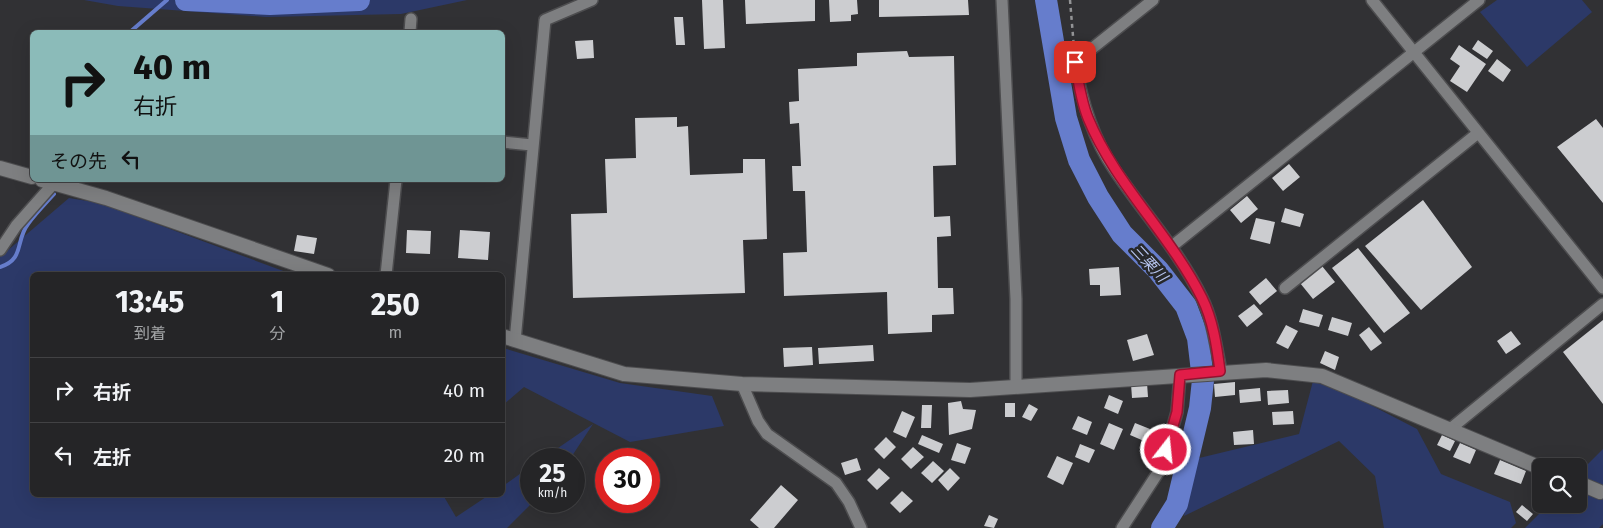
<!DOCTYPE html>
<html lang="ja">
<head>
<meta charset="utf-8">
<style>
	body { margin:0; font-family:"Fira Sans","Noto Sans JP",sans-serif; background:#2d2d2f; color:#f1f3f6; height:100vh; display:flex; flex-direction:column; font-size:19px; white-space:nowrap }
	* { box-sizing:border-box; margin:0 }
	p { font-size:16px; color:#a3a5a7 }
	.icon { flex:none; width:28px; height:28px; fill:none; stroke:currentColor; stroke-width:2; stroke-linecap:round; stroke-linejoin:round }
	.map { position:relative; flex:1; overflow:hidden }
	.side { position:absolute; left:30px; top:272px; width:475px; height:225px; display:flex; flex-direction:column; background:#252527; border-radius:8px; box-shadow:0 5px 20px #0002,0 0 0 1px #424244 }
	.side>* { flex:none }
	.guide { position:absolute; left:30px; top:30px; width:475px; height:152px; border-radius:8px; box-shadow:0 5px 20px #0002,0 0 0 1px #424244; background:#8bbbb9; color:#111; overflow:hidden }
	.fabs { position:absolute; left:1532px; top:458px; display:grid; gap:10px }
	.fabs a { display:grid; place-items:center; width:55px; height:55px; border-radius:8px; background:#252527; box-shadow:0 5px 20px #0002,0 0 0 1px #424244; font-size:25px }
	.speed { position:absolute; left:520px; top:448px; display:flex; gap:10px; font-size:25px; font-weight:700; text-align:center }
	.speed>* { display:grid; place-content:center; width:65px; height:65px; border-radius:50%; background:#252527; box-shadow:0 5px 20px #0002,0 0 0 1px #424244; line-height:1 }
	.speed small { font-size:12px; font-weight:400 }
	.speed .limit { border:8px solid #d22; background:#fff; color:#111 }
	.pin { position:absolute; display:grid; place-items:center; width:42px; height:42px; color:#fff; margin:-21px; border-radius:10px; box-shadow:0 2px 8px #0006 }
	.me { position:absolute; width:55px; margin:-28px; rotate:16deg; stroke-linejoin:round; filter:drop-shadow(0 0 4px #0008) }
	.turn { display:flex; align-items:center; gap:18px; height:105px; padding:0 20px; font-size:22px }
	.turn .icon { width:65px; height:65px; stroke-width:2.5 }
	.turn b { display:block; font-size:35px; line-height:42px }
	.then { display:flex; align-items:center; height:48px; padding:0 20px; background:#0003; gap:10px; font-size:19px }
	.eta { display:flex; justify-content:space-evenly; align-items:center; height:85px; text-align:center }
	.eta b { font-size:30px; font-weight:700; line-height:35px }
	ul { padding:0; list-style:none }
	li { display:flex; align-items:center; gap:15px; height:65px; padding:0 20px; border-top:1px solid #424244 }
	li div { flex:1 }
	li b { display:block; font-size:19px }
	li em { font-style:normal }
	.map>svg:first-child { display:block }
</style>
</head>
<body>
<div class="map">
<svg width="1603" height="528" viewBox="0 0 1603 528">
	<rect width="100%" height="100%" fill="#313134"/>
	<!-- green -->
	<path fill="#2c3968" d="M84,0H467L401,14L266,17L118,6Z
		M1497,0H1582L1592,12L1527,67L1480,12Z
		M69,198L100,203L286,272L284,275H32V495H443L456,517L489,495H502L503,486L531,466V501H534L507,528H0V255L7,251Z
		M503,348L620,383L712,396L724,426L630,442L524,387L503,405Z
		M1313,381L1359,399L1417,429L1441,474L1510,502L1516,523L1511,528H1384L1375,476L1339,441L1184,516L1195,459L1299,434Z
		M593,424L570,459H542Z
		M1603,449V524L1599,528H1525L1549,504H1579V473Z"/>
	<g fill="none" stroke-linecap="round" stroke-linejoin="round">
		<!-- stream -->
		<path stroke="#667dcc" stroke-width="4" d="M130,32L167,0
			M0,267C25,259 15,241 28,224C36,213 45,204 54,194"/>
		<!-- river -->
		<path stroke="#667dcc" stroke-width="22" d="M186,0L270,4L359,0
			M1046,0L1066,118L1079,160L1098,197L1122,234L1158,270L1186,306L1198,338L1203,380L1200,408L1177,504L1162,528"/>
	</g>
	<!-- building -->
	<path fill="#cccdd0" d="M702,0H723L725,48L704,49Z
		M745,0H815V21L746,24Z
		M829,0H857L858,14L851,15V21L830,22Z
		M879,0H968L969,15L879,17Z
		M674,17H683L685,45H676Z
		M593,40L594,58L577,59L575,41Z
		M1478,40L1493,51L1487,59L1472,49Z
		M1459,45L1486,64L1467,92L1450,81L1460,66L1450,59Z
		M907,51L909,57L954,56L956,165L933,166L934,217L950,216L951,236L937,237L938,288H953L954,314L932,315V332L888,334L887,292L784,296L783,253L807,252L805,191H793L792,166H801L799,123L790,124L789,102L799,101L798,69L857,66V53Z
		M1497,59L1511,70L1503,82L1488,71Z
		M677,117V127L688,126L690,175L743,173V159H765L767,239L743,240L745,293L573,298L571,214L607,213L605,159L636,158L635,118Z
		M1596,119L1603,128V203L1557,147Z
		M1289,164L1300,177L1283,191L1272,178Z
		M1247,196L1258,209L1241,223L1230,210Z
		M1423,200L1472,267L1421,310L1365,246Z
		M1285,208L1304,214L1300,227L1281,222Z
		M1256,218L1275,222L1270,244L1250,239Z
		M407,230L431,231L430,254L406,253Z
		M460,230L490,232L488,260L458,258Z
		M297,235L317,238L314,254L294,251Z
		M1358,248L1410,313L1384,333L1332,268Z
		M1322,266L1335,282L1313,299L1300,283Z
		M1119,267L1121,295L1100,296V285H1090L1089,269Z
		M1266,278L1277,291L1260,305L1249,292Z
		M1254,304L1263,314L1247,327L1238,316Z
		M1303,309L1323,315L1319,327L1299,322Z
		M1332,317L1352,323L1348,336L1328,330Z
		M1603,320V404L1563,352Z
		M1286,325L1298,331L1288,349L1276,343Z
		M1369,327L1382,343L1371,351L1359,335Z
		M1511,331L1521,344L1506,354L1497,341Z
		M1147,334L1154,355L1133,361L1127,340Z
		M873,345L874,361L819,364L818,348Z
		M812,347L813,365L784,367L783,348Z
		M1325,351L1339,357L1335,370L1320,363Z
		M1235,382V395L1215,397L1214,384Z
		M1147,383L1148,397L1132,398L1131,384Z
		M1260,388L1261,401L1240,403L1239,390Z
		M1288,390L1289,403L1268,405L1267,391Z
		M1109,395L1123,401L1118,414L1104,408Z
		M961,401L963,409L976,410L972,429L949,435L948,403Z
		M1005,403H1015V417H1005Z
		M1029,404L1038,409L1031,421L1022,417Z
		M922,405H932L931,428H921Z
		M902,411L915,417L906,438L893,432Z
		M1293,411L1294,424L1273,425L1272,412Z
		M1078,416L1092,422L1087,435L1072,429Z
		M1109,423L1123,429L1114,450L1100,444Z
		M1135,423L1150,429L1144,441L1130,435Z
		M1253,430L1254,444L1234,445L1233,432Z
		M922,435L943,444L939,453L918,444Z
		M1442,435L1455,441L1450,451L1437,445Z
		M886,437L896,447L884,459L874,449Z
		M957,443L971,448L965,464L951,460Z
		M1460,443L1476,450L1470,464L1453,457Z
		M1080,444L1095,450L1089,463L1075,457Z
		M913,447L924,457L911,469L901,459Z
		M1057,456L1073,463L1063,485L1047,477Z
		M857,458L861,470L845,475L841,463Z
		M1500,460L1526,471L1521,484L1494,474Z
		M933,461L944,471L932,483L921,473Z
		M879,468L890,478L877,490L867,480Z
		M950,468L960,478L948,491L938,480Z
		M781,485L798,500L774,528H759L750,520Z
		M902,491L913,501L900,513L890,503Z
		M1522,505L1533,514L1527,521L1516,512Z
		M989,515L998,519L994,528L984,526Z"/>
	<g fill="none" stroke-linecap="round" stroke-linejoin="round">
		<!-- minor casing -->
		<g stroke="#4d4d4f" stroke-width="14">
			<path id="minor" d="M1002,0L1016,299V386
				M1153,0L1075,62C1081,99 1092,137 1114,169C1143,212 1179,251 1202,298C1213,320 1216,347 1221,371
				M1372,0L1603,288
				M410,32L411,19
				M502,142L532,145
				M1171,247L1479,0
				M0,250L16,226L54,183
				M386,275L396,180
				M1285,288L1478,133
				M515,341L545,20L592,0
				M742,384L758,421L767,434L836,483L849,502L861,528
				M1449,430L1603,304
				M1122,528L1161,468L1177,412L1180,375"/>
		</g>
		<!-- tertiary casing -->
		<g stroke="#4d4d4f" stroke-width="16">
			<path id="tertiary" d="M0,168L32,177
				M42,180L106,198L328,275
				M502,336L624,374L742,384L970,390L1266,370L1322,376L1541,468
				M1579,483L1600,492"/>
		</g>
		<!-- path -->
		<path stroke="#939496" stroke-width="2.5" stroke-dasharray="4 4" stroke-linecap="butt" d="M1070,0L1074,48"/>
		<!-- minor -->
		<use href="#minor" stroke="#7e7f81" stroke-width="11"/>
		<!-- tertiary -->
		<use href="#tertiary" stroke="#7e7f81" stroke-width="14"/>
	</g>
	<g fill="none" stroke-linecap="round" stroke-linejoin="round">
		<!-- route casing -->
		<g stroke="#92132f" stroke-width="12">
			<path id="route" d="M1075,62C1078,80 1081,101 1088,118C1115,184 1170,234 1202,298C1213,320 1217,347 1220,371L1180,375L1177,412L1166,450"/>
		</g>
		<!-- route -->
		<use href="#route" stroke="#e11d48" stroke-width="9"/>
	</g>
	<g text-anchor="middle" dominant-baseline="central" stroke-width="5" stroke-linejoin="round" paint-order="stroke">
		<!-- water labels -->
		<g font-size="15" font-style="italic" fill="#b5c3ed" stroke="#27282a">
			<text transform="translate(1149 263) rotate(47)">三栗川</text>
		</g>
	</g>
</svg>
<div class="fabs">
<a><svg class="icon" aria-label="search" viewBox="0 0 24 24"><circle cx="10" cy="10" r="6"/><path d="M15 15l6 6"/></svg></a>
</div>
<div class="speed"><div>25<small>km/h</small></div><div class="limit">30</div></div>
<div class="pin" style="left:1075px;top:62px;background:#d93025"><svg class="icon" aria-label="arrive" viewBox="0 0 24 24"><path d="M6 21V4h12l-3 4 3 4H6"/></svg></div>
<svg class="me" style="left:1166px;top:450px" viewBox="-20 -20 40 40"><circle r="17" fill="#e11d48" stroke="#fff" stroke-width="3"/><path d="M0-11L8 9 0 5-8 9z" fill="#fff"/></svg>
<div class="guide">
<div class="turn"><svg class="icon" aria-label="right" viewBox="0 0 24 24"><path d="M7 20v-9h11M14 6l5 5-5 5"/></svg><div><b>40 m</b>右折</div></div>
<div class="then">その先<svg class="icon" aria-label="left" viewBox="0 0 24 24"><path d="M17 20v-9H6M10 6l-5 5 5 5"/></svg></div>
</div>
<section class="side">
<div class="eta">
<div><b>13:45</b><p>到着</p></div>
<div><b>1</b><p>分</p></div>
<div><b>250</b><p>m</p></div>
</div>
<ul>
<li><svg class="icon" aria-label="right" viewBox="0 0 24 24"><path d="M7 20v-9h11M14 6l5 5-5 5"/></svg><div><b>右折</b></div><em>40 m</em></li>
<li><svg class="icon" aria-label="left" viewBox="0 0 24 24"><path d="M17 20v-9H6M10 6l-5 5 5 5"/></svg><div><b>左折</b></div><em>20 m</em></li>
</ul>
</section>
</div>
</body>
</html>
